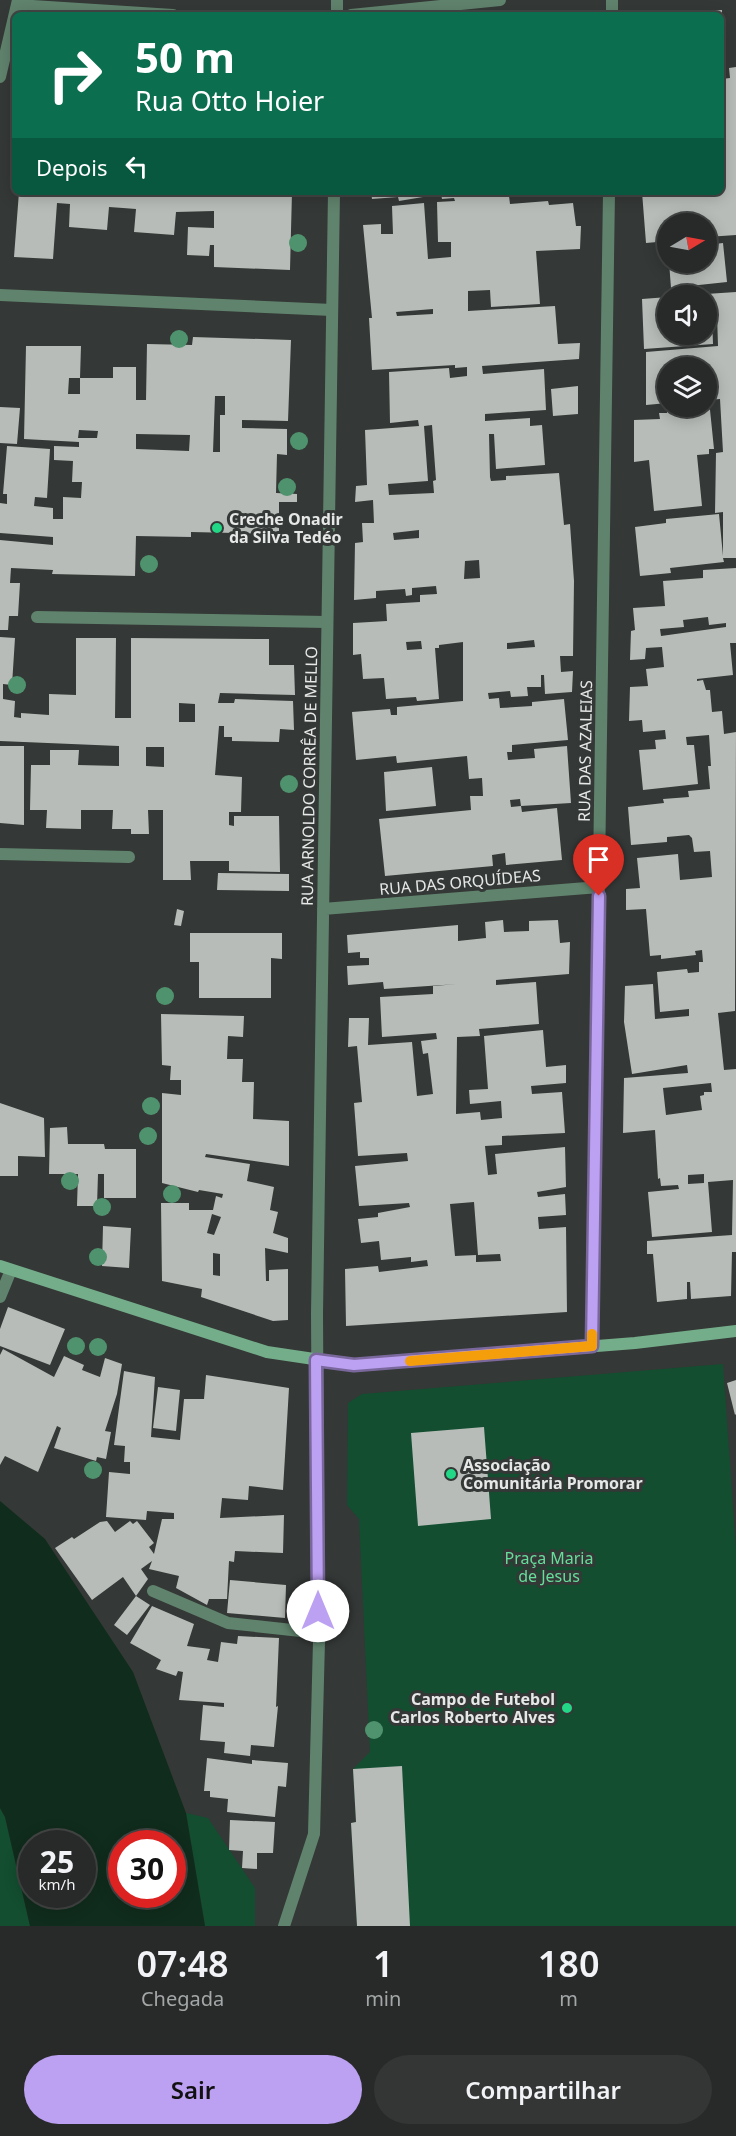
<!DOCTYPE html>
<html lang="pt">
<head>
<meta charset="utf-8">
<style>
	body { margin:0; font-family:"Noto Sans",sans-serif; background:#333634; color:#f1f3f6; height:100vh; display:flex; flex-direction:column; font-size:22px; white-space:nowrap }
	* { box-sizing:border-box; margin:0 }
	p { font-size:20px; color:#a4a7a8 }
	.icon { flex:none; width:33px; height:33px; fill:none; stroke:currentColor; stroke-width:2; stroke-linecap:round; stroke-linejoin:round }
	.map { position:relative; height:1926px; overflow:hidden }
	.details { display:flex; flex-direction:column; background:#272a28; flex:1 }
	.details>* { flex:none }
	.banner { position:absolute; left:12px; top:12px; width:712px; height:183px; border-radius:9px; box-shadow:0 3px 15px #0003,0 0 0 2px #434645; background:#0b6e4f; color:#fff; overflow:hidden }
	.needle { width:39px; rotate:80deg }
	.buttons { position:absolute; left:657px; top:213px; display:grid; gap:12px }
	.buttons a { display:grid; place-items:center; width:60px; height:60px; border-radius:50%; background:#272a28; box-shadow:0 3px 15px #0003,0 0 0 2px #434645; font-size:30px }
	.speed { position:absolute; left:18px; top:1830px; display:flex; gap:12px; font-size:30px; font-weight:700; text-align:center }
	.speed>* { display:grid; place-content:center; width:78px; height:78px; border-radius:50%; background:#272a28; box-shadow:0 3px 15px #0003,0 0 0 2px #434645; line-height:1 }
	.speed small { font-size:15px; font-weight:400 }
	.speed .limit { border:9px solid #d22; background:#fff; color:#111 }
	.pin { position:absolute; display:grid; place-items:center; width:51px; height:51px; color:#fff; margin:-62px -26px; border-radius:50% 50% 50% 0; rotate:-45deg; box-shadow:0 0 6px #0007 }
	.pin .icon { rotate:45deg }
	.me { position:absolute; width:66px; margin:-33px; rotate:0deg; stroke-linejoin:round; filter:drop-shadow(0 0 4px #0008) }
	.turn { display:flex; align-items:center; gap:21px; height:126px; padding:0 24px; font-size:27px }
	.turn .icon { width:78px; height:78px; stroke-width:2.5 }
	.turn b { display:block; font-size:42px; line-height:51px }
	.then { display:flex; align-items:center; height:57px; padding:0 24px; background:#0003; gap:12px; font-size:22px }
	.eta { display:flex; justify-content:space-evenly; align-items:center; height:102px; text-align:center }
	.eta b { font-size:36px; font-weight:600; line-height:42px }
	.primary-button { display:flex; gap:12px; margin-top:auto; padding:12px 24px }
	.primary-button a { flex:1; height:69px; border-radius:36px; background:#bca0f2; color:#111; font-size:24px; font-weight:600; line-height:69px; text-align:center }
	.primary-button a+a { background:#333634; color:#f1f3f6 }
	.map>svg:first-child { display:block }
</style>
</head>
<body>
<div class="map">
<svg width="736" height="1926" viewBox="0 0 736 1926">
	<rect width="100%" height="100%" fill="#343836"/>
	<!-- green -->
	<path fill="#134e30" d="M723,1364L736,1549V1926H355L357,1925L351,1823L356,1822L353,1769L370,1752L359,1519L347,1505L348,1403L362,1394Z
		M0,1808L5,1817L30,1926H0Z
		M186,1813L208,1818L255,1888V1926H205Z"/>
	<!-- water -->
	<path fill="#102c1c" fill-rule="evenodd" d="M0,1501L45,1539L133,1672L186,1813L205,1926H30L5,1817L0,1808ZM32,1844H82V1894H32ZM122,1844H172V1894H122Z"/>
	<!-- building -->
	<path fill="#b7bcb8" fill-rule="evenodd" d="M722,10V15H679V13Z
		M722,28L726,64H722Z
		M736,67V235L707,237L706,224H668V241L646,243L642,192H722V180H725L722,79L730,78L729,68Z
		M19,192H292L290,270L214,267V245H210L209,256L187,255L188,227L214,228V211L176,212L174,235L134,232L136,209L123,208L109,207L107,230L69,227L70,204L57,203L53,259L14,257Z
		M371,192H501V197L509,196L510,204L548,201L549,205L573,203L576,226H581L580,249L536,251L540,304L491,307L490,290L468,291V311L555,306L558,344L580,343L579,359L482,366L483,374L544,369L546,410L485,414V421L530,418V426L542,425L545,465L496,469L494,434H489L490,477L491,481L506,480V476L559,473L564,525L570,524L574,581L573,656H560L561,672L573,671L572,692L545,694L544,675H541V687H527L528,696L511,697L510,691L488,693L489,699L499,698L500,708L532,706V702L564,699L568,740L512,745V752H507L508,760L535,758L534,749L567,746L571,803L521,806L520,799L510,800L511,807L521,806L522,812L557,808L562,860L506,865L505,853L492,855L493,866L385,876L379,819L471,810L470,796H483L482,778L469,779L467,756L397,763L396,756L356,760L352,712L390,709L391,715H397V707L463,701V642L439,645V648H435L439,699L417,701L416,697L386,699L384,678L363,679L361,654L353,655V623L387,621L386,604L420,602V595L437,594L436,586L412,588V595L406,596L405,589L376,591V598L354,600L355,543L363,542L362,523H374L373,500L355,502L356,486L367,485L365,430L419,426L418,420L390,423L389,372L449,368L450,378L467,376V367L455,368V365L372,370L369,318H372L363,225L381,224V234H393L392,206L424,203L428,259L451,257V242H438L437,202L455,201L454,198L442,199L441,194L399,201L398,197L372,199ZM433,309V314L397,316L396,312ZM432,425L436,480L433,481L434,493L389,495L388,484L428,481L424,426ZM419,530V538L394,540L393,533ZM479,560L480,578L464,579L465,561ZM534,640L535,647L507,649V643ZM421,641L422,649L407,650L406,642Z
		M723,243L727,282L671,288L669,262H706V245Z
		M736,292V558H723L724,562L670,568L671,573L640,576L635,527L666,523V519L719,514L723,556V512L715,513L716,453L723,452L720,399L709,400L714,449H709V454L697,455L702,506L654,511L649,460L634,462V420L660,419L659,413H667V406H706V368H668V403L646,405V352L718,346L717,314H712L713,344L644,349L642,299L668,297V334H706V294Z
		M193,337L291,340L288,421L242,420V428L287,429V455L277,454L276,493L297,494V502H279V534L191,532V537L136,536L135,576L52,574L53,570L11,568L10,583H20L18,616H9L8,630H0V540L53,545V537L0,533V503L7,504V494H3L7,446L50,449L47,498L35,497L34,506L53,508V519H63V497L81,498L82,482H72L73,461L54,460V446L79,447V442L24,439L26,346H81L80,378H69L68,394H80V378H113V367H136V400H146L147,344L192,345ZM215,396H225V415H220V452H213ZM79,430L98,431L97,438H78ZM136,434L190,435L189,451L136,449Z
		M578,386V414L553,416L551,389Z
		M0,407L20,408L17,444L0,443Z
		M736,568V643H730L733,675L697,679V681L703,680L706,690H710L712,712L722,711L724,734L736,732L735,1011L718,1013L724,1070L736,1069V1252H732L731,1296L691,1299L690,1282H687V1299L657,1302L653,1254H647V1241L732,1235L733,1180L708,1182L712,1232L652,1237L648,1192L679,1189L678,1185L661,1186L660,1178L658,1179L655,1130L623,1133L624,1078L688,1073L687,1065L632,1074L624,1022L625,986L653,984L655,1019L689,1016V1009L660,1012L657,972L687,969L688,973L699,972V962H703L702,950L695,951L696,955L661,959V955L650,956L646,909L626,910V889L640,888L637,858L678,854L680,880L712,877L710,851L694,852L692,838L689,835L667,837V842L631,845L628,807L664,803L663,799L689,797L688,791L710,789L708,766H711L709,735L686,737L687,745H694L698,784L643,790L639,750L656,749L655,740L666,739L665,730L643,732L642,720L629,721L630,687L648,686L646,669L664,667L662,647L646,648L645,659L630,660L631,631L635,630L633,608L665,606L663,581L703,578V570ZM708,617L709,625L726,623V627L661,636L660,629L684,627L683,620ZM711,1083L712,1092H704V1095L700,1096L702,1110L666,1115L663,1088ZM704,1174V1183L688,1184V1175Z
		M0,637L15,638L12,685L3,684V699L15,701L14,717L21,718V713L49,715V694L76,695V638H116L115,718H131V638L269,639V665H294L295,695L220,693L218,703H234L235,699L293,701L294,730L280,729L279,742L232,741V737H224V726H219L215,775L242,777L241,812H229V825L234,826V816H279L280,872L229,871V861H190L191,880H163V810H148L149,834H131V829H112L113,810H81V829L46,828L47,810H30L31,765H50V750H79L78,765L119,766V746L0,741ZM179,703L195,704V722H179ZM146,747H164V767L146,766Z
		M0,746H24V825L0,823Z
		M432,767L436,806L386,811L384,772Z
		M218,873L289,874V891L217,890Z
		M177,909L184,911L181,926L174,925Z
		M503,920L504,932L529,931V921L558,920L560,943L570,942L569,974L496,980V985L536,982L539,1024L479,1029L480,1036L457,1037L456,1114L480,1112L481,1120L502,1118L501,1101L470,1104L469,1090L488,1089L484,1036L543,1030L546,1067L566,1065V1083L531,1086L532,1094L562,1092L565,1133L502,1136V1145L485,1146L488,1175L497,1174L495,1154L565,1147L566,1187L537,1192L538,1197L565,1194L566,1215L538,1217L539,1229L566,1227L567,1312L346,1326L345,1269L378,1266L379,1272L428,1266L427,1260L411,1262V1257L381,1260L379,1241L361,1243L358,1219L378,1217V1213L410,1207L409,1203L359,1206L355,1166L408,1161L407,1153L358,1156L354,1103L362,1102L357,1046L348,1047L349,1018H369L368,1045L412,1042L417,1096L433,1094L428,1053L423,1054L421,1041L437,1039L436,1033L382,1037L380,997L433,994V986L458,984L384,989L383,982L348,985L347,966L369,965V958H360V952L348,953L347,935L458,925V941L486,938L485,922ZM474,1202L478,1255L500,1254L501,1261L476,1262V1255L455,1256L450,1204Z
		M190,933H282V959L271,958V998H199V962H190Z
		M161,1014L244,1016L243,1037L228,1036L227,1059H243L242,1082H254L253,1119L289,1121V1166L206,1154L205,1157L250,1164L247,1181L274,1187L270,1210L278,1212L273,1233L288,1238V1253L265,1248L266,1281H269V1270L288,1269V1320L273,1321L201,1297L202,1289L162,1281L161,1203H189V1210H213L216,1196L222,1198L223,1194L199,1190L198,1192L162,1183V1093L181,1095V1080H170L171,1066L162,1065ZM212,1214L221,1217L214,1235L207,1233ZM213,1253L220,1254V1276L213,1275Z
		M0,1103L44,1118L45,1157L18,1156V1176H0Z
		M67,1127L68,1144H104L105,1149H136V1198H104V1174H98L97,1206H77L78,1174H49L50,1128Z
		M103,1226L131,1228L129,1268L102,1266Z
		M8,1307L65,1329L50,1365L0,1346V1329Z
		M3,1349L54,1377L64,1356L84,1365L82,1370L100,1377L105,1358L122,1364L117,1394L105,1431L111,1432L106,1459L97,1457L96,1461L54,1448L61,1428L57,1426L38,1472L5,1456L0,1465V1355Z
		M124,1371L155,1377L151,1437L180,1440L184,1399H204L206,1375L289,1388L283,1490L249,1486L248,1500L222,1498L220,1518L284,1515L283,1553L235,1551L234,1562L229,1561L227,1599H209L207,1605L176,1588L179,1576L149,1569L152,1561L141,1569L148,1579L136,1596L123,1577L92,1600L55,1548L72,1537L74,1539L100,1522L107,1521L115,1532L130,1521L133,1524L137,1521L154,1543L149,1547L154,1554L162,1519H174V1513L147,1511L146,1520L106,1517L109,1472L130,1474V1462H124L125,1446L114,1445Z
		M736,1380V1414L735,1415L727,1383Z
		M158,1387L180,1390L176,1431L153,1428Z
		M484,1427L491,1519L418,1526L411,1433Z
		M230,1580L286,1585L285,1618L227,1613Z
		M136,1596L150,1605L127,1635L114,1625Z
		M152,1606L194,1624L187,1646L210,1649L207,1660L218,1662L221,1642L237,1644L238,1636L279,1638L276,1707L278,1706L274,1747L251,1745L250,1756L224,1753L225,1742L200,1740L203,1705L224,1707V1703L179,1700L183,1672L178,1671L176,1676L156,1669L161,1660L130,1643Z
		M207,1758L252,1764V1760L288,1763L286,1787L278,1786L275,1817L227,1812L228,1799L210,1797V1791H204Z
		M402,1766L410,1926H357L351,1823L356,1822L353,1769Z
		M230,1820L275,1822L273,1853H257V1869L242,1868L243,1851L229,1850Z"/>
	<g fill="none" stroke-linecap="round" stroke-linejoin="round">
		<!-- lane -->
		<path stroke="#60836d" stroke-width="12" d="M37,617L327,622
			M0,854L129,857
			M0,1297L11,1270"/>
		<!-- street -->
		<path stroke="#60836d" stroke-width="12" d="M17,5L173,15
			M337,15V0
			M351,15L500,0
			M612,15V0
			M0,77L18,0
			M0,295L332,310
			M323,909L599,887
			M592,1346L609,192
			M153,1591L228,1623L319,1633
			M284,1926L314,1834L319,1641L317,1314L334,192"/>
		<!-- secondary -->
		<path stroke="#74ad8a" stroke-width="12" d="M0,1266L267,1352L354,1365L635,1343L736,1331"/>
	</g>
	<!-- trees -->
	<g fill="#4f936e">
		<circle cx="298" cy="243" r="9"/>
		<circle cx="179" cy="339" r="9"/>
		<circle cx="299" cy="441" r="9"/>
		<circle cx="287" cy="487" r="9"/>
		<circle cx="149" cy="564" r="9"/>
		<circle cx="17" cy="685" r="9"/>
		<circle cx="289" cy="784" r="9"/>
		<circle cx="165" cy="996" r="9"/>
		<circle cx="151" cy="1106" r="9"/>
		<circle cx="148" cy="1136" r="9"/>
		<circle cx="70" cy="1181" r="9"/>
		<circle cx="172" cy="1194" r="9"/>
		<circle cx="102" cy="1207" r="9"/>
		<circle cx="98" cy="1257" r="9"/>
		<circle cx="76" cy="1346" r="9"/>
		<circle cx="98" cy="1347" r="9"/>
		<circle cx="93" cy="1470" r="9"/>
		<circle cx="374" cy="1730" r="9"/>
	</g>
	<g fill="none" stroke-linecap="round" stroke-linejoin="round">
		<!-- route casing -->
		<g stroke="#7a689d" stroke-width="15">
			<path id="route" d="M318,1611L316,1360L354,1365L592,1346L599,896"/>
		</g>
		<!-- route -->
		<use href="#route" stroke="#bca0f2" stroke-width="10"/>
		<!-- slow -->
		<path stroke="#f59e0b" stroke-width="10" d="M410,1361L592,1346V1334"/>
	</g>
	<!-- markers -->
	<g fill="#22d887" stroke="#343836" stroke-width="2">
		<circle cx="217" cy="528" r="6"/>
		<circle cx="451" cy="1474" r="6"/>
		<circle cx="567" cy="1708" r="6"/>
	</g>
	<g text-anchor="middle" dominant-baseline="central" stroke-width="6" stroke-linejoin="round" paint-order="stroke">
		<!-- poi labels -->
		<g font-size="16" font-weight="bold" fill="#e6e8e7" stroke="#343836" text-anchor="start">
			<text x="229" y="519">Creche Onadir<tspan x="229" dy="18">da Silva Tedéo</tspan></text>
			<text x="463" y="1465">Associação<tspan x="463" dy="18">Comunitária Promorar</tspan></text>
			<text x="555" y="1699" text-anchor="end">Campo de Futebol<tspan x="555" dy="18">Carlos Roberto Alves</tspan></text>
		</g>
		<!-- street labels -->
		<g font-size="16" fill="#e6e8e7" stroke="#343836">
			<text transform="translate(585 751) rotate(-89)">RUA DAS AZALEIAS</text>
			<text transform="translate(309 776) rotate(-89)">RUA ARNOLDO CORRÊA DE MELLO</text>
			<text transform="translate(460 882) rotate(-5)">RUA DAS ORQUÍDEAS</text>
		</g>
		<!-- park labels -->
		<g font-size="16" fill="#65de9b" stroke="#343836">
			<text x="549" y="1558">Praça Maria<tspan x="549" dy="18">de Jesus</tspan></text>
		</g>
	</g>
</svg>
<div class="buttons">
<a><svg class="needle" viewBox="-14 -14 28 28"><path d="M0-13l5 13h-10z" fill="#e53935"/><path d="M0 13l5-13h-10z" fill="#a4a7a8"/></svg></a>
<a><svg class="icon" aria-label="sound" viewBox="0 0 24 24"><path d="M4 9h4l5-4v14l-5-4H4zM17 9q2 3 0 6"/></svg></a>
<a><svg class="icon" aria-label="layers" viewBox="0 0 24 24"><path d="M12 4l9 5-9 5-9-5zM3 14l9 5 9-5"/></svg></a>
</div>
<div class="speed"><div>25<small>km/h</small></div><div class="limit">30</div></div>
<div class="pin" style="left:599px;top:896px;background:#d93025"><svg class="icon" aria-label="arrive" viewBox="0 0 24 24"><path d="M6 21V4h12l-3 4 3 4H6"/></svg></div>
<svg class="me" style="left:318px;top:1611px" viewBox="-20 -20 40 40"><circle r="19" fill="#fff"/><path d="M0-13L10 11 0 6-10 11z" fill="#bca0f2"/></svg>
<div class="banner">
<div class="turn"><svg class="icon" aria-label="right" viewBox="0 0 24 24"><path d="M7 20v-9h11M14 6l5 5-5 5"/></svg><div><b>50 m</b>Rua Otto Hoier</div></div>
<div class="then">Depois<svg class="icon" aria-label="left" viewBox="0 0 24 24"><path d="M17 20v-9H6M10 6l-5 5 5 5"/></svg></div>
</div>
</div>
<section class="details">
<div class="eta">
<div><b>07:48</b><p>Chegada</p></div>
<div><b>1</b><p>min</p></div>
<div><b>180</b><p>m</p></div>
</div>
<div class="primary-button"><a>Sair</a><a>Compartilhar</a></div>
</section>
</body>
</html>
